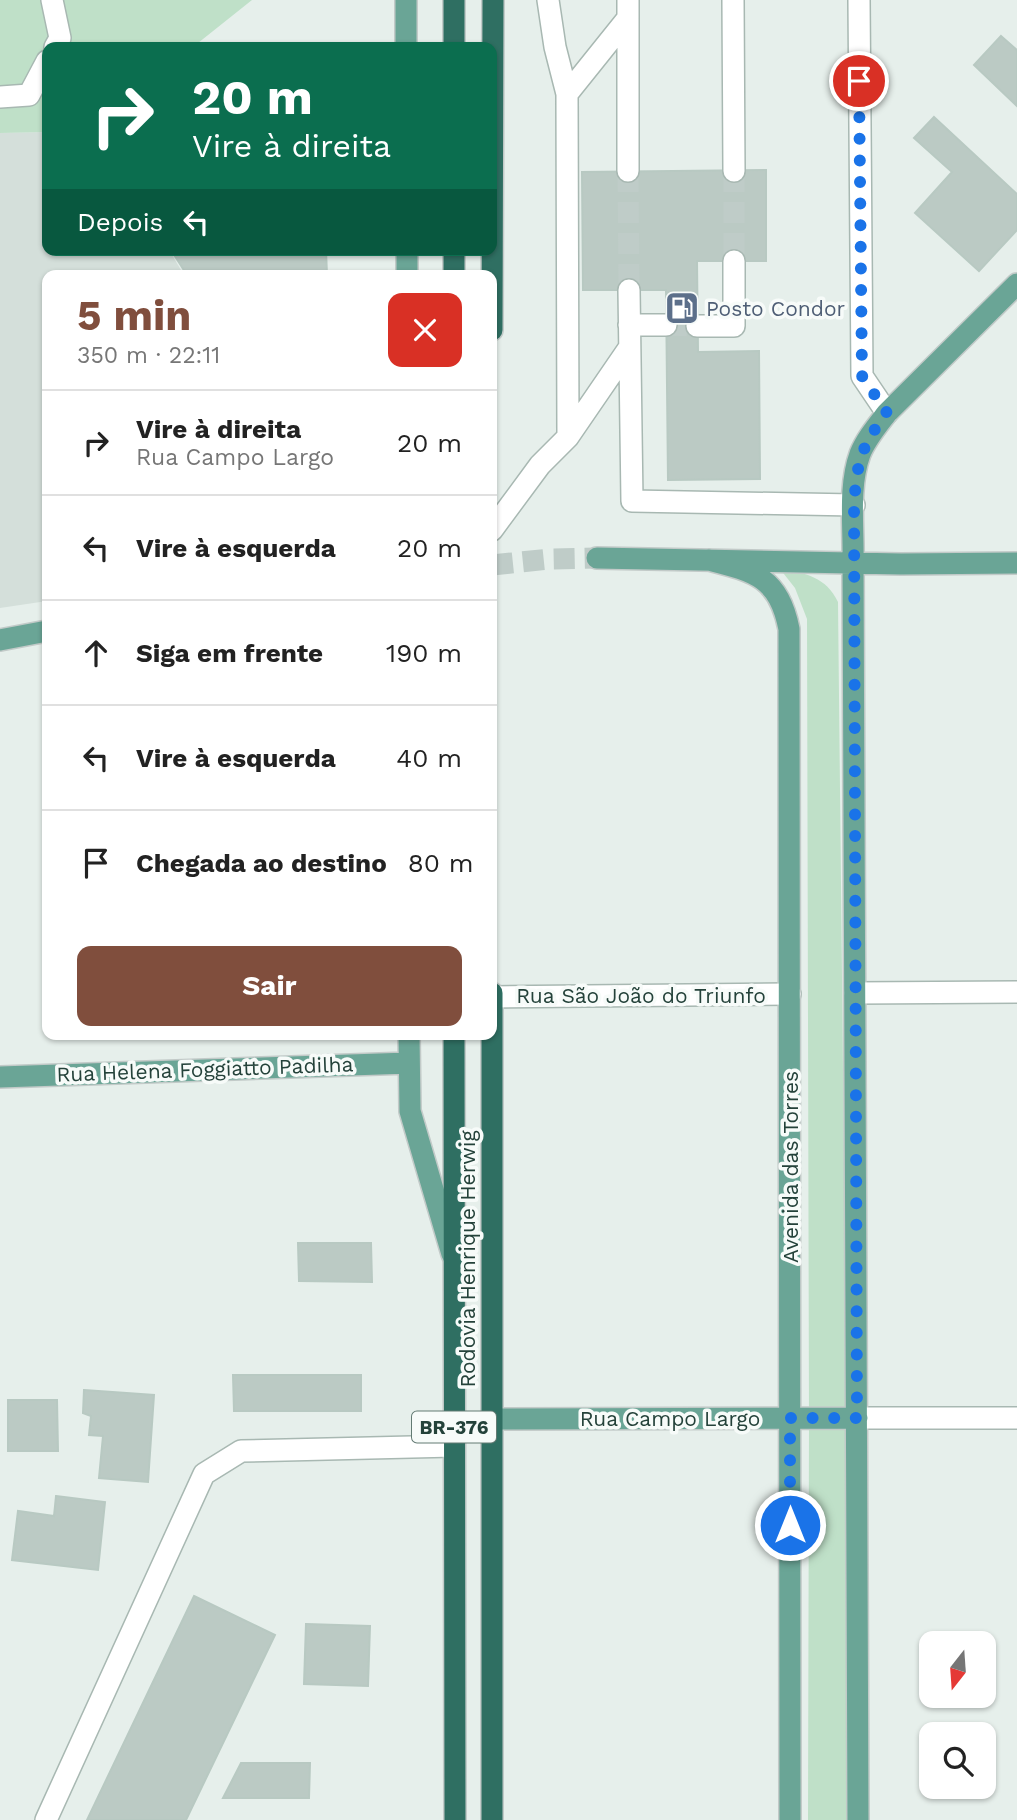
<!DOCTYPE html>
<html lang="pt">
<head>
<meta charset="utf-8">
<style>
	body { margin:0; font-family:"Work Sans",sans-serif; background:#f2f2f2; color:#222; height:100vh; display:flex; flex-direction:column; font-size:26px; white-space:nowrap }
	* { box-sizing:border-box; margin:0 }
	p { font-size:23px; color:#767676 }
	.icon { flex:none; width:38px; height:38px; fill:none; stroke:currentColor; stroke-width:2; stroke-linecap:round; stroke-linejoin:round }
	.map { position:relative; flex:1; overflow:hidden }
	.details { position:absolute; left:42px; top:270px; width:455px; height:770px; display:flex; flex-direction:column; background:#fff; border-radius:14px; box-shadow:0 2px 5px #0004 }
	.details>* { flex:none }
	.hud { position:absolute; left:42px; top:42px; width:455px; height:214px; border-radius:14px; box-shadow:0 2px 5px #0004; background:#0b6e4f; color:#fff; overflow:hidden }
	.needle { width:46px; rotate:197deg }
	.buttons { position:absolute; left:919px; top:1631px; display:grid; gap:14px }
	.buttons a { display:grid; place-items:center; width:77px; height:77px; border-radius:14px; background:#fff; box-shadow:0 2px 5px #0004; font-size:35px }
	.pin { position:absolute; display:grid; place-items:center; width:60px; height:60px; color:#fff; margin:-30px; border:4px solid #fff; border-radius:50%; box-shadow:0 2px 7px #0007 }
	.me { position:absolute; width:77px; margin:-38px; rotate:0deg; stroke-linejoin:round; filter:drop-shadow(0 0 5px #0008) }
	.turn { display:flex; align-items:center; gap:24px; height:147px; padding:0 35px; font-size:32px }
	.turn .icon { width:91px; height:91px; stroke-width:2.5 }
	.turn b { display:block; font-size:49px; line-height:60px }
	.then { display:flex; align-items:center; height:66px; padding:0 35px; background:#0003; gap:14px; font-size:26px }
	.round { display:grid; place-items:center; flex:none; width:74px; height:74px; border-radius:14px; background:#f2f2f2 }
	.head { display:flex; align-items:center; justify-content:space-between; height:119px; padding:0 35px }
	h1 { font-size:42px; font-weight:700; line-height:52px; color:#804e3d }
	.cta { display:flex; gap:14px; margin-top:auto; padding:14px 35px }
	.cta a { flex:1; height:80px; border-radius:14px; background:#804e3d; color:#fff; font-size:28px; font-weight:700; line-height:80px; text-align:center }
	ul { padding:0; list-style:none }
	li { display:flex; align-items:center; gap:21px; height:105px; padding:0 35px; border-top:2px solid #e0e0e0 }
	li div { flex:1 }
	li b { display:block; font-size:26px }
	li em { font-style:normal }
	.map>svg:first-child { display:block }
</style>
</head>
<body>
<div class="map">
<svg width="1017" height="1820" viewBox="0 0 1017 1820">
	<rect width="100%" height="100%" fill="#e6efeb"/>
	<!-- built -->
	<path fill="#d4dfda" d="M47,132V250H169L184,275H47V601L0,608V133Z"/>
	<!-- green -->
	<path fill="#bfe0c8" d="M0,0H252L193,47H47V132L0,133Z
		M780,569C806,573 826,577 838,602L851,1820H808L809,1422L807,619L795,588Z"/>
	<!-- building -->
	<path fill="#bbcac4" stroke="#b8c9c2" stroke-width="2" d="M1001,36L1017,50V106L974,65Z
		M934,117L1017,194V230L979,271L915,213L952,172L914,138Z
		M766,170V261H697L698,352L759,351L760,479L668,480L666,290H583L582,172Z
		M171,250H326L327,275H187Z
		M298,1243H371L372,1282L299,1281Z
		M233,1375H361V1411H234Z
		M84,1390L154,1395L148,1482L99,1478L103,1436L89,1435L91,1416L83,1413Z
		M8,1400H57L58,1451H8Z
		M56,1496L105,1502L98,1570L12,1560L18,1511L54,1516Z
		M194,1596L275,1635L186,1820H87Z
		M306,1624L370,1626L368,1686L304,1684Z
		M241,1763H310L309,1798H223Z"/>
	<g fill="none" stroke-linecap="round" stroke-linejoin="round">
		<!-- minor-tunnel -->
		<path stroke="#bfccc8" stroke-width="21" stroke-dasharray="21 10" stroke-linecap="butt" d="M628,171L629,290
			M734,171V261
			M666,325L697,326"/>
		<!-- major-tunnel -->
		<path stroke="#bfccc8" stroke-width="21" stroke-dasharray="21 10" stroke-linecap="butt" d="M492,565L550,559L597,558"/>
		<!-- minor casing -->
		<g stroke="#a8b8b2" stroke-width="24">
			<path id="minor" d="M52,0L60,38L55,47
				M548,0L555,47L567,94L568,437
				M628,0V171
				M733,0L734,171
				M859,0L862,376L887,413
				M567,94L628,18
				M0,97L29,95L47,61
				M629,290L632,501L854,505
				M629,325H666
				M697,326H734V261
				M492,530L540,465L568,437L629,348
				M855,993L1017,992
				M492,997L790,994
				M857,1418H1017
				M46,1820L204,1474L241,1451L454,1446"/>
		</g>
		<!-- major casing -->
		<g stroke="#c2cac8" stroke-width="24">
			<path id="major" d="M406,0V47
				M407,250V275
				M597,558L901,564L1017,563
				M709,560C756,572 779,578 789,629L790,1820
				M0,640L47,631
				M409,1034L410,1111L452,1254
				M0,1077L409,1063
				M492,1419L857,1418
				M858,1820L853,562C854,528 848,487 860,454C866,439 877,426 887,413L1017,284"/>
		</g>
		<!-- highway casing -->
		<g stroke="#c2cac8" stroke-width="24">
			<path id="highway" d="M454,0V47
				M454,250V275
				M492,330L493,0
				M492,993V1820
				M454,1034L455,1820"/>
		</g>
		<!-- minor -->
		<use href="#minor" stroke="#fff" stroke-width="21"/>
		<!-- major -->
		<use href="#major" stroke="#6aa596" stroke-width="21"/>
		<!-- highway -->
		<use href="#highway" stroke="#2f6f62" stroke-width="21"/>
	</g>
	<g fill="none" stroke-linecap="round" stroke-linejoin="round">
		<!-- route -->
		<path stroke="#1a73e8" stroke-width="12" stroke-dasharray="0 21.6" d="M790,1525V1418H857L854,505C857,463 860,447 887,413L862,376L859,81"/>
	</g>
	<!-- icons -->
	<defs>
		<g id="fuel-square" transform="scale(1.75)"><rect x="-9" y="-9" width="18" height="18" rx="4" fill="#5c6f8a" stroke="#f7fbf9"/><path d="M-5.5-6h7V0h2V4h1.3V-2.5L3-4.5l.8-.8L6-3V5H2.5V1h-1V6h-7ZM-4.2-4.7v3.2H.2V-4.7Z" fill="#fff"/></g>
	</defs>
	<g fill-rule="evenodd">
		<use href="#fuel-square" x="682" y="308"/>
	</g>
	<g text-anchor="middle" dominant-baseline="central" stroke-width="7" stroke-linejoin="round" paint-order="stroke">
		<!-- shield labels -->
		<rect fill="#f7fbf9" stroke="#637a73" stroke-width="2" x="412" y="1411.5" width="84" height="31" rx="5"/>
		<g font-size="19" font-weight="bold" fill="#24423a">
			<text x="454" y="1427">BR-376</text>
		</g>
		<!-- service labels -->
		<g font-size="21" fill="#4e5e75" stroke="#f7fbf9" text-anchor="start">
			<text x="706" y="308">Posto Condor</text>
		</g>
		<!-- street labels -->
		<g font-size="21" fill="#24423a" stroke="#f7fbf9">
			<text x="641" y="995">Rua São João do Triunfo</text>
			<text transform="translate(205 1069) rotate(-2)">Rua Helena Foggiatto Padilha</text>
			<text transform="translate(790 1167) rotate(-90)">Avenida das Torres</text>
			<text transform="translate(467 1259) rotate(-90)">Rodovia Henrique Herwig</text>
			<text x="670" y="1418">Rua Campo Largo</text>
		</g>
	</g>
</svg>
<div class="buttons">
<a><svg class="needle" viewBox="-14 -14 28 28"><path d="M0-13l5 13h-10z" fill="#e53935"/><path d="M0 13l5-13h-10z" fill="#767676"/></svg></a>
<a><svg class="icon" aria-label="search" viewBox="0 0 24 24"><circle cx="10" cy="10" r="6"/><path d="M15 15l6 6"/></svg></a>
</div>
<div class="pin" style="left:859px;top:81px;background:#d93025"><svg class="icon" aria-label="arrive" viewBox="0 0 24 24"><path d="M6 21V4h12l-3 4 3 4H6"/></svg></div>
<svg class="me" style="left:790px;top:1525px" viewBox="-20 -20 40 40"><circle r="17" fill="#1a73e8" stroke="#fff" stroke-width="3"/><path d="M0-11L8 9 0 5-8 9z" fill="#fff"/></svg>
<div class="hud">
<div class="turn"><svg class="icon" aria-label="right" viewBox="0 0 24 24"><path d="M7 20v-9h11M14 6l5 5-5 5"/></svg><div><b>20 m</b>Vire à direita</div></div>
<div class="then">Depois<svg class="icon" aria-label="left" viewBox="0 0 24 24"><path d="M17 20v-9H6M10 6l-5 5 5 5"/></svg></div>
</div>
<section class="details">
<div class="head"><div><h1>5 min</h1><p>350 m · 22:11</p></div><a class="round" style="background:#d93025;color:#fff"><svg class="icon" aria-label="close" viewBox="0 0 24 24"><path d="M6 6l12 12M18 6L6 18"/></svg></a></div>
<ul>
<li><svg class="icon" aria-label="right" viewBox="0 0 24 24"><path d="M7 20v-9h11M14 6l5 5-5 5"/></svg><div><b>Vire à direita</b><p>Rua Campo Largo</p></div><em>20 m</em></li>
<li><svg class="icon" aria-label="left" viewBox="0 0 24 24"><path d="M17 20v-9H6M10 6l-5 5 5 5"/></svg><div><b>Vire à esquerda</b></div><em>20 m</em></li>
<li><svg class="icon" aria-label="ahead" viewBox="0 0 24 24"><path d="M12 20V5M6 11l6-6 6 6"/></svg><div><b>Siga em frente</b></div><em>190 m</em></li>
<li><svg class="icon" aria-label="left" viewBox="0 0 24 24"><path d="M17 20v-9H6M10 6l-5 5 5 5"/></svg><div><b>Vire à esquerda</b></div><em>40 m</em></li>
<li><svg class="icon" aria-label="arrive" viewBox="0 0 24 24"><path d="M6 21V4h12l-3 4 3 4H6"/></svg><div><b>Chegada ao destino</b></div><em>80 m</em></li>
</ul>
<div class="cta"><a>Sair</a></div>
</section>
</div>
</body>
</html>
